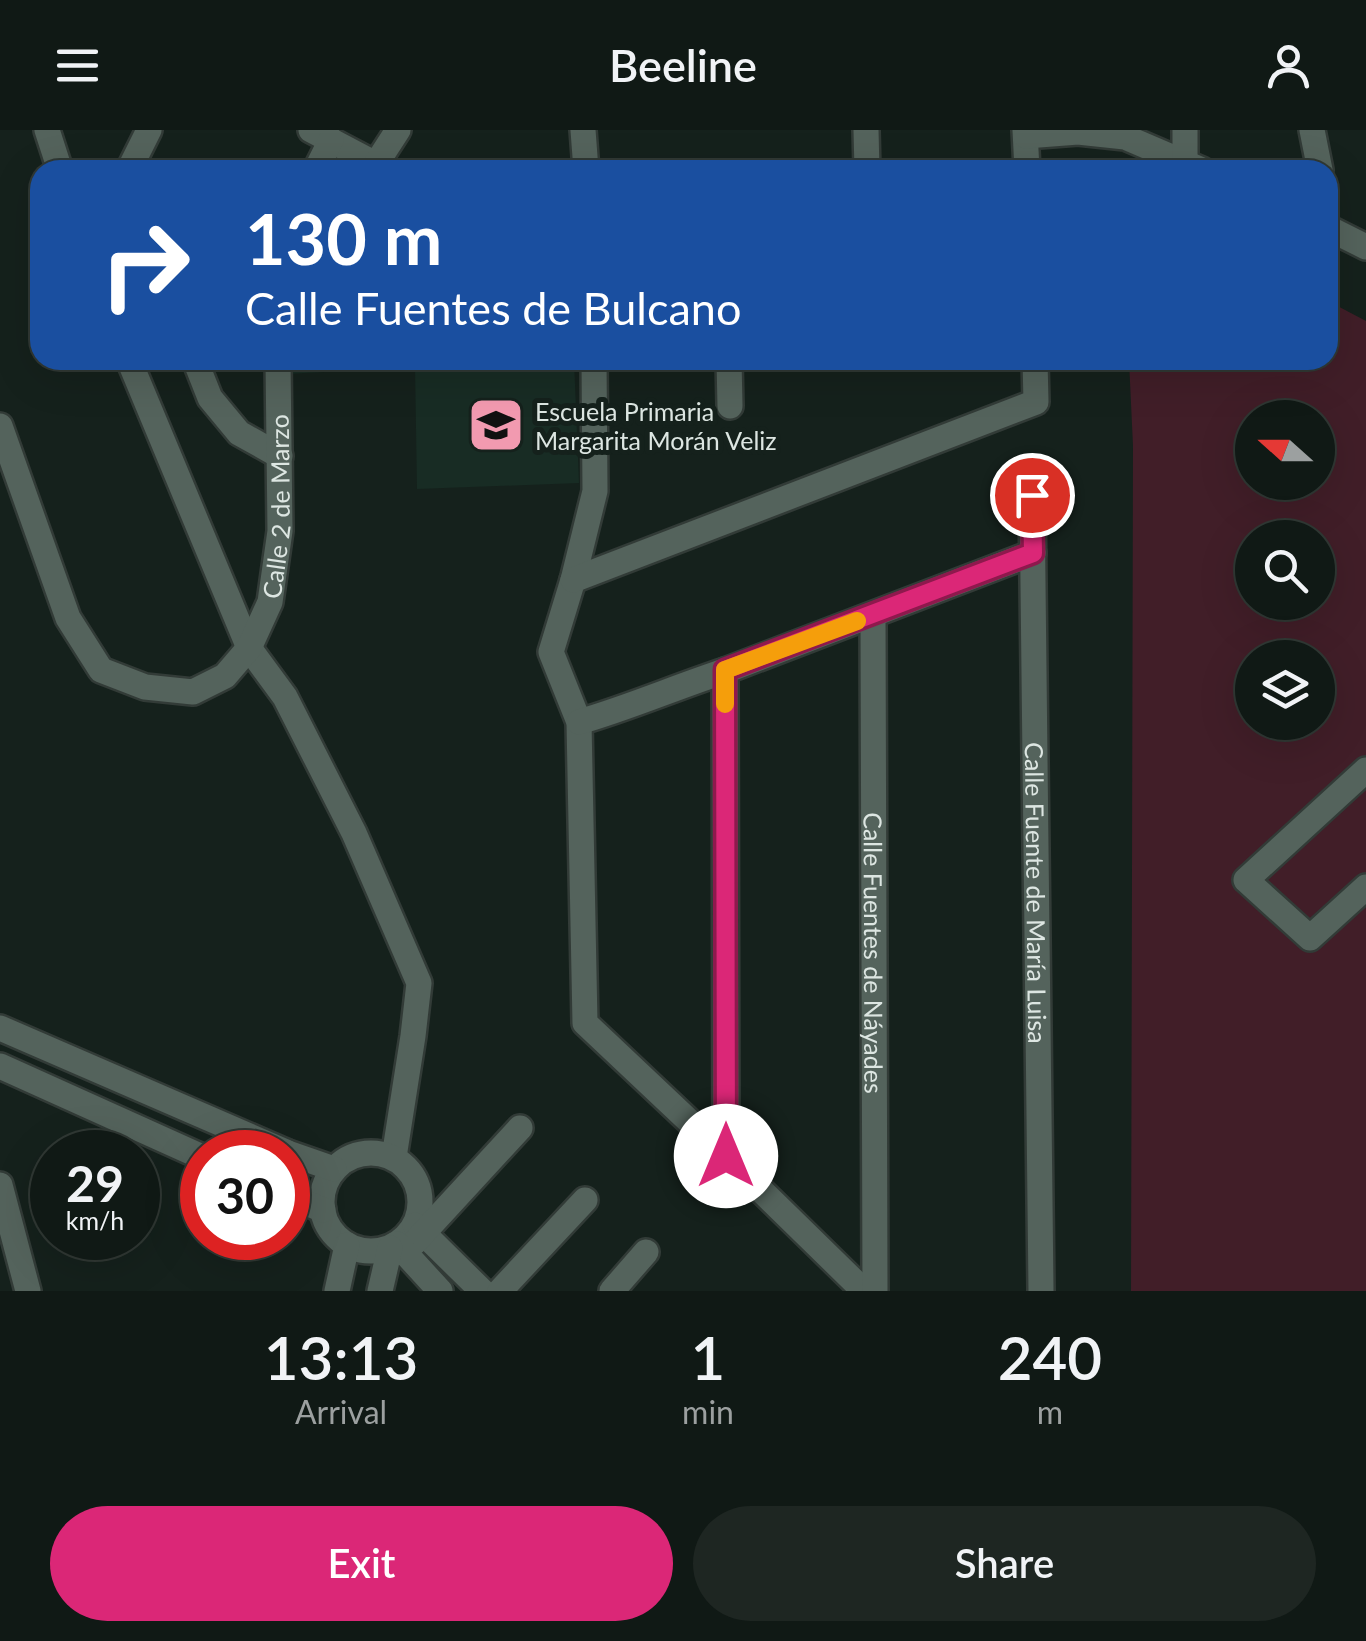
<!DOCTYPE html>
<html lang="en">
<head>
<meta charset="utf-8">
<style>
	body { margin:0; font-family:Lato,sans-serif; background:#1e2622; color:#f1f3f6; height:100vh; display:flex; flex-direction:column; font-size:38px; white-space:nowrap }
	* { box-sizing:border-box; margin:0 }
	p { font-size:32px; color:#9ca0a0 }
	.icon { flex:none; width:55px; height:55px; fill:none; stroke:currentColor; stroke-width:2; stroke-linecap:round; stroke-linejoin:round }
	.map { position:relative; height:1161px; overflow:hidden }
	.drawer { display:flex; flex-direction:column; background:#101915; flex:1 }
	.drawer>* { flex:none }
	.banner { position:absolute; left:30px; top:30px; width:1308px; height:210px; border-radius:30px; box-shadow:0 10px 40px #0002,0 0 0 2px #303834; background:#1a4fa0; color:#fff; overflow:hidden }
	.needle { width:65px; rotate:291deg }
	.tools { position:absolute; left:1235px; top:270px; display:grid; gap:20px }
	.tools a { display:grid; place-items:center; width:100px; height:100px; border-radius:50%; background:#101915; box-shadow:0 10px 40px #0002,0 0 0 2px #303834; font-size:50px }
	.speed { position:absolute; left:30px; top:1000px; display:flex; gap:20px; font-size:50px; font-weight:700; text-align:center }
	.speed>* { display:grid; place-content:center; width:130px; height:130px; border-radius:50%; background:#101915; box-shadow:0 10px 40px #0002,0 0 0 2px #303834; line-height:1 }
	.speed small { font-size:25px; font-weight:400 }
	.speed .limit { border:15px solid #d22; background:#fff; color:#111 }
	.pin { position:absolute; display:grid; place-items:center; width:85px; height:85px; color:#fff; margin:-42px; border:5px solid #fff; border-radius:50%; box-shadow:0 2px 10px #0007 }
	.me { position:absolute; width:110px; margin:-55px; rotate:0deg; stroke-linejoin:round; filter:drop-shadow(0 0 8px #0008) }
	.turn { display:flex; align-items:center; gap:35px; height:210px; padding:0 50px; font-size:45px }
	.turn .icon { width:130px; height:130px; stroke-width:2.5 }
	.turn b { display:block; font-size:70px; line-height:85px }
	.eta { display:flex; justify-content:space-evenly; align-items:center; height:170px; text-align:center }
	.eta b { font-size:60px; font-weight:600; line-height:70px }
	.cta { display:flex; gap:20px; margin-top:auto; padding:20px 50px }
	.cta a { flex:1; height:115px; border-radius:60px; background:#db2777; color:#fff; font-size:40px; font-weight:600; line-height:115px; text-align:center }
	.cta a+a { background:#1e2622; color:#f1f3f6 }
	header { display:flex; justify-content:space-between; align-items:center; height:130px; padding:0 50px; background:#101915; font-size:45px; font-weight:600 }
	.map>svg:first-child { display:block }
</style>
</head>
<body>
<header><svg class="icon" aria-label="menu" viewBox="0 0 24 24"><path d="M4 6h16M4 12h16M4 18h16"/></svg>Beeline<svg class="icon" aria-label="person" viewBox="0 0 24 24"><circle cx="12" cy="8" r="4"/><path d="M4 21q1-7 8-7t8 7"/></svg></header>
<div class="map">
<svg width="1366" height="1161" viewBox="0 0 1366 1161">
	<rect width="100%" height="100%" fill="#15211c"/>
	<!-- built -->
	<path fill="#182c24" d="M287,230H574L579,353L417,359L415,237L287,244Z"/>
	<!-- green -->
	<path fill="#411e28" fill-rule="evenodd" d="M1328,171L1366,191V1161H1131L1133,316L1129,230H1328ZM1252,288H1318V352H1252ZM1252,408H1318V472H1252ZM1252,528H1318V592H1252Z"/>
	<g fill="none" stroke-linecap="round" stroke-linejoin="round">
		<!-- minor casing -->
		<g stroke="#323b37" stroke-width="30">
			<g id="minor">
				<path d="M47,0L60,40"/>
				<path d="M311,0L387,40"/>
				<path d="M583,0L586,40"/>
				<path d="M866,0L867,40"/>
				<path d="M1025,0L1027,40"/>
				<path d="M1312,0L1320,40"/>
				<path d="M1026,6L1078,2L1125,7L1202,40"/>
				<path d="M1185,32V0"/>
				<path d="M376,34L398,0"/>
				<path d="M129,40L149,0"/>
				<path d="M316,40L331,10"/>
				<path d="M1328,98L1366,117"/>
				<path d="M129,230L249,518L285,567L354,703L419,853L413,906L394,1027"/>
				<path d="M195,230L210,268L239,303L280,326"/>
				<path d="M594,230L595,361L573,450L551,522L579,592L585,893L726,1026L864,1161"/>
				<path d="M729,230L730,276"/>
				<path id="s1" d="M0,296L68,488L101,540L145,557L193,562L225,546L249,518L270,472L280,401L278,230"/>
				<path id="s2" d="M1032,365L1041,1161"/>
				<path d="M573,450L1036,272L1035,230"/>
				<path id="s3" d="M873,485L875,1161"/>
				<path d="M725,541L726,1026"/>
				<path d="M579,592C628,578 676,557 725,541L1033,423"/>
				<path d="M1366,640L1246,750L1310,808L1366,757"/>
				<path d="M0,898L286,1022"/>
				<path d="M0,936L202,1027"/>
				<circle cx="371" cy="1072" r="49"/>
				<path d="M288,1023L334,1039"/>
				<path d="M0,1055L28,1161"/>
				<path d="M288,1065L323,1080"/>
				<path d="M415,1095L482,1161"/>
				<path d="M415,1112L520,998"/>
				<path d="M397,1114L440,1161"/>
				<path d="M337,1161L347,1115"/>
				<path d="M380,1161L390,1118"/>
				<path d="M500,1161L585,1070"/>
				<path d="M612,1161L646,1122"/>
			</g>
		</g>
		<!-- minor -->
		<use href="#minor" stroke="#54635c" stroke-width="25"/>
	</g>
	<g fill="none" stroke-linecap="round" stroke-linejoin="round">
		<!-- route casing -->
		<g stroke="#8e194d" stroke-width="25">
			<path id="route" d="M726,1026L725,540L1033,423L1032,365"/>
		</g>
		<!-- route -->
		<use href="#route" stroke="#db2777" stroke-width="18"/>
		<!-- slow -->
		<path stroke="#f59e0b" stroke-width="18" d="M725,574V540L857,491"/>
	</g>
	<!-- icons -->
	<defs>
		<g id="school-square" transform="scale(2.875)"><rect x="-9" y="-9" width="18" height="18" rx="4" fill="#f29ab0" stroke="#15211c"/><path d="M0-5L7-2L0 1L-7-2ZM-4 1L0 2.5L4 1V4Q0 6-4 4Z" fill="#111"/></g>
	</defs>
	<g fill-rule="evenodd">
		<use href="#school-square" x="496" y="295"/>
	</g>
	<g text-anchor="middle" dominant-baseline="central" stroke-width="10" stroke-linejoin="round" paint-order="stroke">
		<!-- poi labels -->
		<g font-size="25" fill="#dde6e2" stroke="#15211c" text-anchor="start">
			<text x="535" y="281">Escuela Primaria<tspan x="535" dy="29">Margarita Morán Veliz</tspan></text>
		</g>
		<!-- street labels -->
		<g font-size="25" fill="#dde6e2" stroke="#15211c">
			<text stroke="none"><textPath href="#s1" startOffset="580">Calle 2 de Marzo</textPath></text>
			<text stroke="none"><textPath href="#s2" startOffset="398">Calle Fuente de María Luisa</textPath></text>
			<text stroke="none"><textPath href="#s3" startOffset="338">Calle Fuentes de Náyades</textPath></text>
		</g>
	</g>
</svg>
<div class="tools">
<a><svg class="needle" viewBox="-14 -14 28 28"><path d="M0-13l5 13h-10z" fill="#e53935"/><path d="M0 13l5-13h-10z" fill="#9ca0a0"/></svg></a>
<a><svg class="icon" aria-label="search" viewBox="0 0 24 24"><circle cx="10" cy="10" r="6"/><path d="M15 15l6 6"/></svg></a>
<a><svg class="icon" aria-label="layers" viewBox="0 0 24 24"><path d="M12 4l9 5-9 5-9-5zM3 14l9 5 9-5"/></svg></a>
</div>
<div class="speed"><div>29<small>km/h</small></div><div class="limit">30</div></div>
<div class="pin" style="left:1032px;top:365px;background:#d93025"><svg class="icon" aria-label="arrive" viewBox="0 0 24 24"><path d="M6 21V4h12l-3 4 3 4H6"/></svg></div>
<svg class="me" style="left:726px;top:1026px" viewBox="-20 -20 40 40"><circle r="19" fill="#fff"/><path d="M0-13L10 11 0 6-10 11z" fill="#db2777"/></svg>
<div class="banner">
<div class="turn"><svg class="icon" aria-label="right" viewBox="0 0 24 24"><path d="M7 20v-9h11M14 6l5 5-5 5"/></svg><div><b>130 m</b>Calle Fuentes de Bulcano</div></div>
</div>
</div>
<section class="drawer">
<div class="eta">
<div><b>13:13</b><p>Arrival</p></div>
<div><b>1</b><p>min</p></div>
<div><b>240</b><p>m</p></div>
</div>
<div class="cta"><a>Exit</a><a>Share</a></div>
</section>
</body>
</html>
